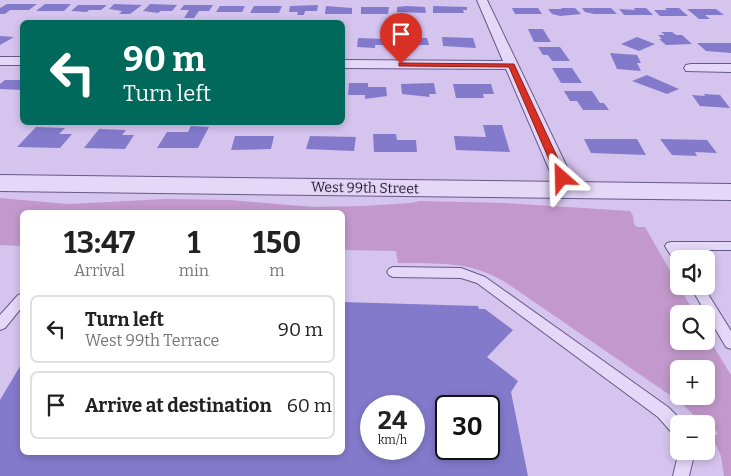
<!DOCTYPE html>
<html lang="en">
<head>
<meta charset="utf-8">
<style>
	body { margin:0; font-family:Bitter,serif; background:#f6f6f6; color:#222; height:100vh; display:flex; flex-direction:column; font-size:19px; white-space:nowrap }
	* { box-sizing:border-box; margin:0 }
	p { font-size:16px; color:#767676 }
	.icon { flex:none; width:28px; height:28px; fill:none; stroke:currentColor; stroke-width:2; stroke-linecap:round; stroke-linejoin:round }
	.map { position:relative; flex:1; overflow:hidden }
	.sheet { position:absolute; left:20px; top:210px; width:325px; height:245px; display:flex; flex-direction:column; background:#fff; border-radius:8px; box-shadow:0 2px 8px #0003 }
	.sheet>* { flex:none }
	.banner { position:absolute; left:20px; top:20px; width:325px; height:105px; border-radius:8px; box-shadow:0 2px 8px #0003; background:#00695c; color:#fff; overflow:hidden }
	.controls { position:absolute; left:670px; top:250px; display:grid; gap:10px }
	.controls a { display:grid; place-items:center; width:45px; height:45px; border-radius:8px; background:#fff; box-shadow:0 2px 8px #0003; font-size:25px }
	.speed { position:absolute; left:360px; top:395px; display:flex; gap:10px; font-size:25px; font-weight:700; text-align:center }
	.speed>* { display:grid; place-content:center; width:65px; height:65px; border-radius:50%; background:#fff; box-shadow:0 2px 8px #0003; line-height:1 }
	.speed small { font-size:12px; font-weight:400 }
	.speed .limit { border:2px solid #111; border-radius:8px; background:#fff; color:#111 }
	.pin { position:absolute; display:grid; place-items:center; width:42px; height:42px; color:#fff; margin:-51px -21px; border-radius:50% 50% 50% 0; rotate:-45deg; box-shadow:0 0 5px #0007 }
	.pin .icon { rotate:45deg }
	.me { position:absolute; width:55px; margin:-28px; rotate:335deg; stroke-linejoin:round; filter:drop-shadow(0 0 4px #0008) }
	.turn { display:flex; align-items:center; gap:18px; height:105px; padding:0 20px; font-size:22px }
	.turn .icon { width:65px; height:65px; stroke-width:2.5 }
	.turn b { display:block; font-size:35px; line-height:42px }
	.eta { display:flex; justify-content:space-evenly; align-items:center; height:85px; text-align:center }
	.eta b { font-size:30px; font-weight:700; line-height:35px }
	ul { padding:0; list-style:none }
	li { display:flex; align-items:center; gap:15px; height:68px; margin:0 10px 8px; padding:0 10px; border:2px solid #e0e0e0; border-radius:8px }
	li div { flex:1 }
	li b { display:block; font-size:19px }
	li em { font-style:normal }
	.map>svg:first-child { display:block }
</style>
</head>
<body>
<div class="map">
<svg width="731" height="476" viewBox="0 0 731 476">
	<rect width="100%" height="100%" fill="#d5c4ee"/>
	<!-- green -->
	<path fill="#c398cc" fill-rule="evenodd" d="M0,198L68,204L166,199L230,200L313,207L363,206L411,203L419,201L504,203L630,211L633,216L634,224L637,227H645L695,314H679V341H706V334L731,375V476H724L721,456L712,436L718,434L713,427L706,428V424H703L680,402L505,282C469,260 438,264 398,263L396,251L345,250V246H343L342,212H22V246L0,245ZM679,369H706V396H679Z"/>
	<!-- building -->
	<path fill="#847acc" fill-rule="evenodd" d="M7,4H37L29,10H10L5,14H0V8Z
		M45,4H71L64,11H36Z
		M114,4L142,5L130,14H119L122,11L109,9Z
		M150,4L177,5L172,11H161L158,13L143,11Z
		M78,5H107L101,10H89L87,12L71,11Z
		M184,5H213L209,11H199L194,18H184L189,10H180Z
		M318,5L317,11H305L304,15H297L298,12H289L290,6Z
		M220,6H245L242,12H216Z
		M254,6H282L279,13H250Z
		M326,6L352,8V14H325Z
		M406,6L425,7L426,13L397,12V7Z
		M433,6L467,7V10H463L464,13H433Z
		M361,7H389L388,14H361Z
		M512,8H538L542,14H515Z
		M561,8H575L581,14L560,16L552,14L548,9H562Z
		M582,8H611L617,14H594L585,12Z
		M634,8H646L653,15H624L619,9L635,10Z
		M665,8H679L688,16H660L654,10H667Z
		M687,9H716L724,15H705L710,19H699Z
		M528,29H543L551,42H534Z
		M661,32H672L676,35H682L692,44L666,45L659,39H662L658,35H665Z
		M0,36L14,37L0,45Z
		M442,37L473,38L476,48L443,46Z
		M637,37L655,44L639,51L621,44Z
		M358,38L385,39L384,45H375V48L357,47Z
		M397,38H427L429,45H398Z
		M697,43H731V53L706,51Z
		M538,47H560L570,61H552L548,55H543Z
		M610,53L637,55L641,63H637L641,71L617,69Z
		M552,68H572L582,83H561Z
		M647,75L679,89L667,94L632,81Z
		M5,80H22V90L0,89V84Z
		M349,83H368V87H386L387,96L365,99V95H348Z
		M434,83L436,94H429L430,97L402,94L401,84Z
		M453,84H491L494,94H483L484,98H456Z
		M564,91H592L600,103H604L609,110H583L577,101H570Z
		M704,94L720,95L730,108L700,106L692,95L705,96Z
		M483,125H502L510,152L456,150L454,136L486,137Z
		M191,126L209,127L198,148H157L167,132H188Z
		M36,127L65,128L59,134H72L60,148L17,147Z
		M99,129L126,130L122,135H134L125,149L84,148Z
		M373,134H396L397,140H416L417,152H374Z
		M235,136H274L271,149L231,150Z
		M310,136L356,137L354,151L306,149Z
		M584,139H637L646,155L591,153Z
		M660,139L707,140L717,153L695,152L697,156L672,155Z
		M342,302L478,306L479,309H485L513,330L487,357L518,381L511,392L528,476H0V400L22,363V452H342ZM371,406H414V449H371ZM446,406H489V449H446Z"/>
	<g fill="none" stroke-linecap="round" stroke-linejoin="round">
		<!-- service casing -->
		<g stroke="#655a88" stroke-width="2">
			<path id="service" d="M671,242H731V250H680L685,259H679V263L675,262L665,246L667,243Z
				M393,267L461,268L485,277L668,407L685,424H679V436L673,434L658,417L477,283L461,278L393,277L389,275L387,272L389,269Z
				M690,286H703L731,331V349L726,347Z
				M22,294V307L5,328L0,330V315L18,295Z
				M679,451H695L689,476H673Z"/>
		</g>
		<!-- minor casing -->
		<g stroke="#655a88" stroke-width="2">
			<path id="minor" d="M477,0H487L578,190L575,194L568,196L561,194L558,190L506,69L342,68V60L503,61Z
				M0,57H22V65H0Z
				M691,64H731V72L686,71L684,68L686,65Z"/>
		</g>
		<!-- tertiary casing -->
		<g stroke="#655a88" stroke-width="2">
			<path id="tertiary" d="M0,175L731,184V200L0,191Z"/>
		</g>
		<!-- service -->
		<use href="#service" fill="#e5d7f8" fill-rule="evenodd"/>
		<!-- minor -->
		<use href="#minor" fill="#e5d7f8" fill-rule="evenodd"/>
		<!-- tertiary -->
		<use href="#tertiary" fill="#e5d7f8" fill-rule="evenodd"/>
	</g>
	<!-- route -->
	<path fill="#d93025" stroke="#8d1f18" d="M399,63L514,64L567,178L566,180H559L557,178L509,67L401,66H399Z"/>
	<g text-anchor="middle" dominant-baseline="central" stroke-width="4" stroke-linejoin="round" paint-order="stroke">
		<!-- street labels -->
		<g font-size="14" fill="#231e38" stroke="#e2d3f5">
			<text transform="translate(365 188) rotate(1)">West 99th Street</text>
		</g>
	</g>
</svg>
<div class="controls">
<a><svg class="icon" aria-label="sound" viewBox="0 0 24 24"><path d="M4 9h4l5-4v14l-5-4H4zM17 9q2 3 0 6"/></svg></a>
<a><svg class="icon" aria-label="search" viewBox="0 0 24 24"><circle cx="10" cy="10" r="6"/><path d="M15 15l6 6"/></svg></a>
<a>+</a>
<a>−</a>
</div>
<div class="speed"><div>24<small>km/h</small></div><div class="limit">30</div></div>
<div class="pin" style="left:401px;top:64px;background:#d93025"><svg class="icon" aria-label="arrive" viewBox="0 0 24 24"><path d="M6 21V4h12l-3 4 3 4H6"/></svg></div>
<svg class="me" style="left:562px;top:178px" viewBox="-20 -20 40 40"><path d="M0-17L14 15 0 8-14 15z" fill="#d93025" stroke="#fff" stroke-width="4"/></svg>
<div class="banner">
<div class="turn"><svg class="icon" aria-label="left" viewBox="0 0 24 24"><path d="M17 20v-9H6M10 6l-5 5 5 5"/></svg><div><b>90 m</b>Turn left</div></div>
</div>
<section class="sheet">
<div class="eta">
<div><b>13:47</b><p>Arrival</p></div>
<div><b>1</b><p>min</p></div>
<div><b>150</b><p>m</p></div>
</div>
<ul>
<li><svg class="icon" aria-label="left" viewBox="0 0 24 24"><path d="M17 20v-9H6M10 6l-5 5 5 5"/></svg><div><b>Turn left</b><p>West 99th Terrace</p></div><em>90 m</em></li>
<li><svg class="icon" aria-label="arrive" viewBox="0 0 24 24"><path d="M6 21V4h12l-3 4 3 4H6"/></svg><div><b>Arrive at destination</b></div><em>60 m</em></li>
</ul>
</section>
</div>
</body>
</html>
